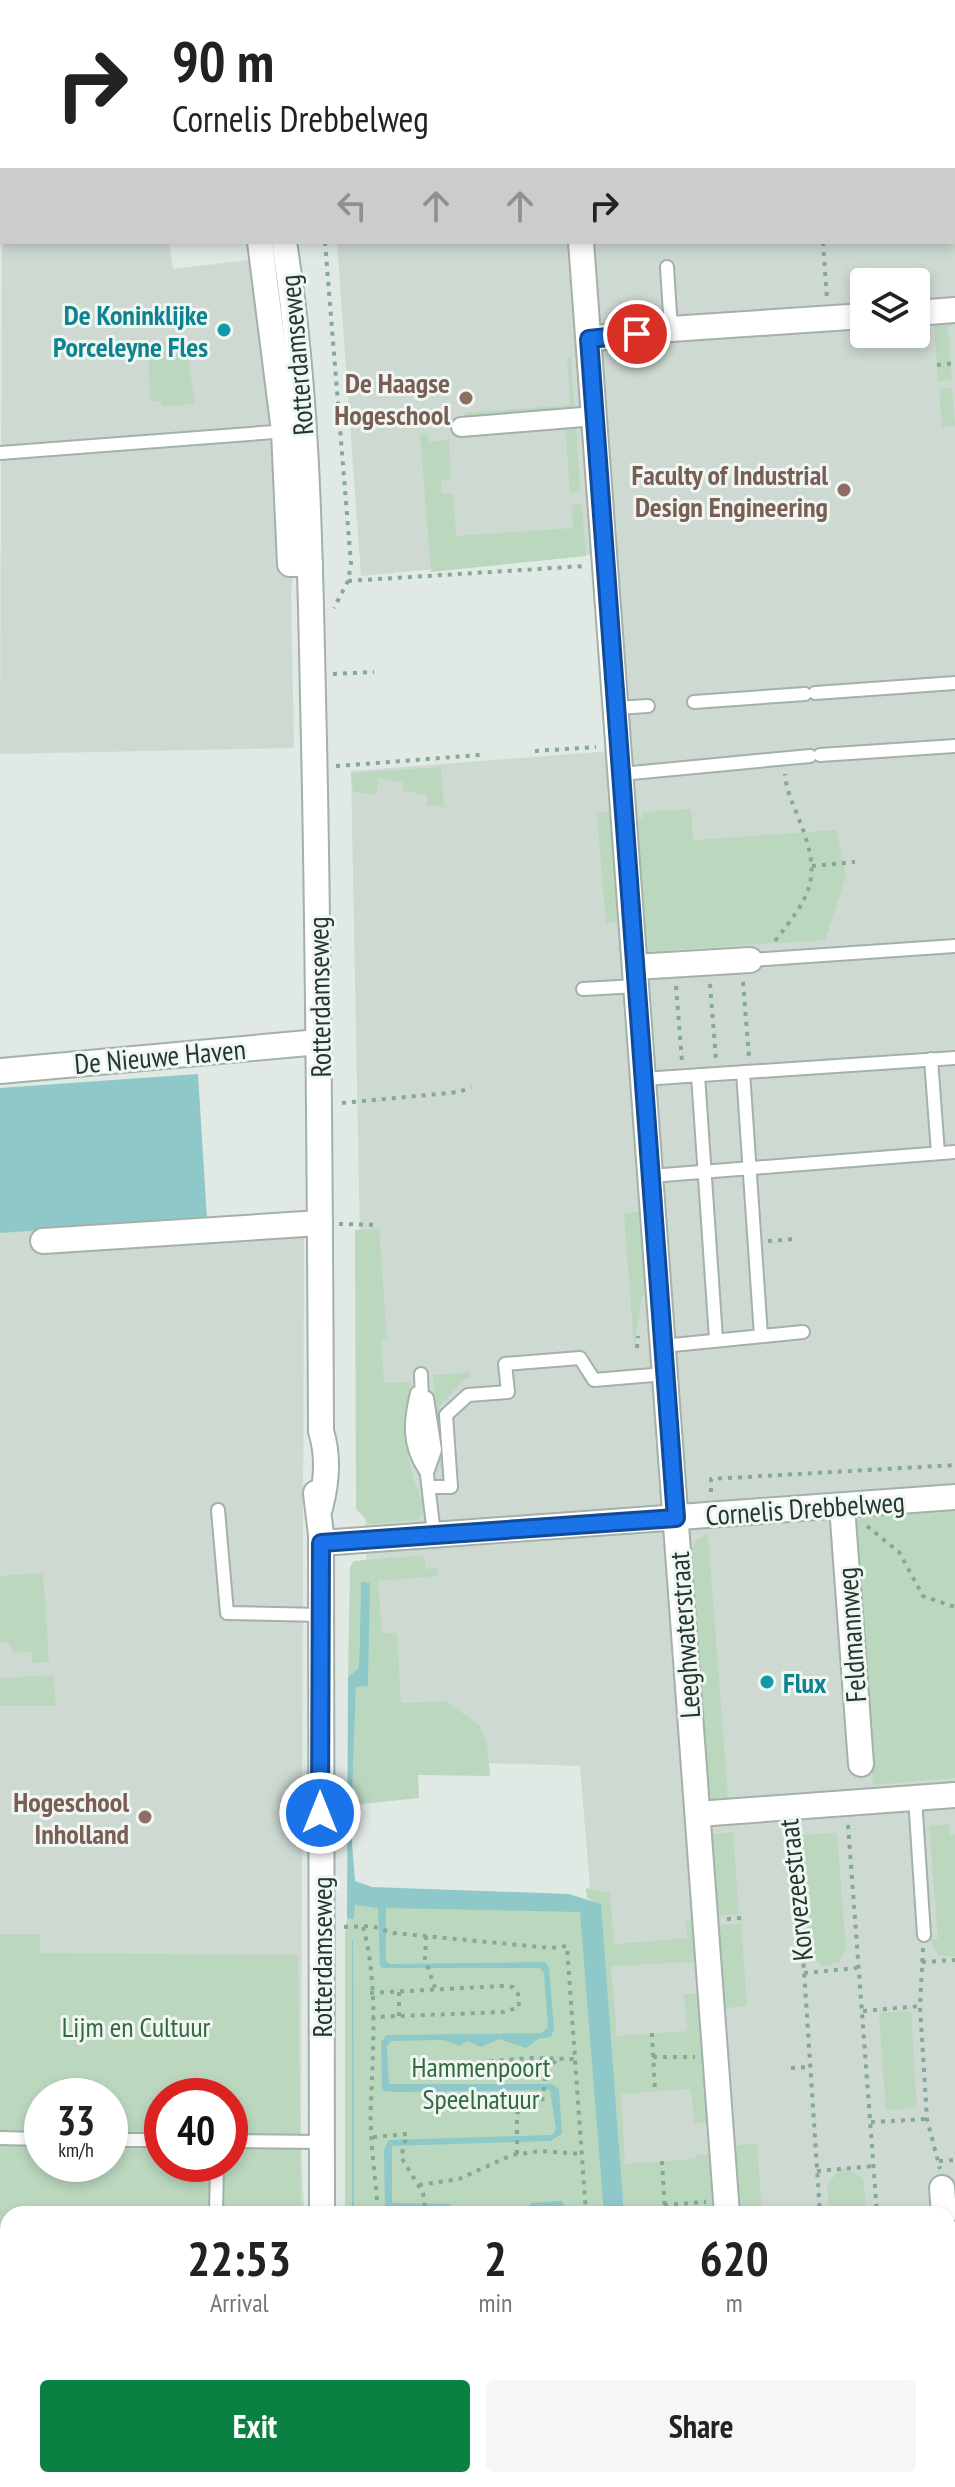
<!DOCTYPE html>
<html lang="en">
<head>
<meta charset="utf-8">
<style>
	body { margin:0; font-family:"PT Sans Narrow",sans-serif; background:#f6f6f6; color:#222; height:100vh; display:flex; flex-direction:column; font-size:30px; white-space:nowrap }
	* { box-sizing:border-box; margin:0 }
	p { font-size:26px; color:#767676 }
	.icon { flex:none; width:44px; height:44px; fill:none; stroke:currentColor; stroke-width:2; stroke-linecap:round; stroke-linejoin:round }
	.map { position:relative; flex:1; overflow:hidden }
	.drawer { position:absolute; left:0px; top:2206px; width:956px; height:282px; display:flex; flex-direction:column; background:#fff; border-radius:24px 24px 0 0; box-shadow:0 4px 12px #0003 }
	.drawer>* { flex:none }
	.top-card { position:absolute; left:0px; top:0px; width:956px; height:244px; box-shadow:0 4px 12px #0003; background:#fff; color:#222; overflow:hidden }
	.tools { position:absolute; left:850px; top:268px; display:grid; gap:16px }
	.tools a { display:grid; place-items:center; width:80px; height:80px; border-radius:8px; background:#fff; box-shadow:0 4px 12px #0003; font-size:40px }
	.speed { position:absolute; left:24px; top:2078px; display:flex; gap:16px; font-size:40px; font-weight:700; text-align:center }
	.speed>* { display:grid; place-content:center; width:104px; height:104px; border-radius:50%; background:#fff; box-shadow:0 4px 12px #0003; line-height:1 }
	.speed small { font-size:20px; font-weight:400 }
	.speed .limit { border:12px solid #d22; background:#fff; color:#111 }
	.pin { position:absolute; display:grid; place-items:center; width:68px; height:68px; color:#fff; margin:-34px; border:4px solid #fff; border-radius:50%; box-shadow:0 2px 8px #0007 }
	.me { position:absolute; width:88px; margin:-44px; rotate:0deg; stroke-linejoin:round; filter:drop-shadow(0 0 6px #0008) }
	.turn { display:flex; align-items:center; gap:28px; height:168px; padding:0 40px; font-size:36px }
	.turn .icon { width:104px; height:104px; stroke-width:2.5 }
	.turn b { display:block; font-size:56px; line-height:68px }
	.lanes { display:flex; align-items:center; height:76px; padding:0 40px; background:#0003; justify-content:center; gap:40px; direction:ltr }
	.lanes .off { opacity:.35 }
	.eta { display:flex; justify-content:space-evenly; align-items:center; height:136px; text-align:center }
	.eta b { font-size:48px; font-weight:700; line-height:56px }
	.button { display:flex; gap:16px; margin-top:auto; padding:16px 40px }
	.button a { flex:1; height:92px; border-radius:8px; background:#0b8043; color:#fff; font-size:32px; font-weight:700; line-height:92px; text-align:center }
	.button a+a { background:#f6f6f6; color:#222 }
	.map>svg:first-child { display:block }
</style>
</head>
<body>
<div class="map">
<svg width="955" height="2487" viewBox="0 0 955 2487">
	<rect width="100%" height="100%" fill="#e0e9e4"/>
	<!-- built -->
	<path fill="#ced9d2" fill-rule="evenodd" d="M955,126V2487H418L488,2480H948V2214H617L580,1766L370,1759L351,771L612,751L596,554L361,576L337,242H954ZM864,282H916V334H864Z
		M2,223V242H169L173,269L276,257L298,534L291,592L294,748L0,754Z
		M0,1143L204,1238L304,1235L301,2142L304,2214H8V2480H315L316,2487H0ZM42,2096H110V2164H42ZM162,2096H230V2164H162Z"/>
	<!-- green -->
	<path fill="#bbd8bf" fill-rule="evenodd" d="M826,0H955V18L954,2H808Z
		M955,316V325L948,326L952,380L938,382L934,324Z
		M181,341L186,345L195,404L161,406V401H150L148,350L155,342Z
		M567,358H571L575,413L465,420L464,413L570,405Z
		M952,388L955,426L942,427L939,389Z
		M447,414L448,423L419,425L418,416Z
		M576,423L580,491L570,492L565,424Z
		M428,433L429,442L449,439L451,479L441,480V494H453L456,536L573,528L572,505L582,504L586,556L431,572L420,434Z
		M441,767L444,807L427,805V795L403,791V782L379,778L376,795L353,792L351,773Z
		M691,809L693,840L836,830L846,876L825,940L669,950L668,956L646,958L636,819L643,818V812Z
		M611,812L617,922L606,923L597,813Z
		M639,1212L645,1295L642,1296L634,1347L624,1213Z
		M379,1228L387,1339L381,1340L384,1383L411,1382C407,1410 404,1441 411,1470C414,1485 423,1495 424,1511L418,1520L370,1524L356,1509L355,1230Z
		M470,1372V1378L465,1379L439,1407L443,1466L440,1469L433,1375Z
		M955,1510V1778L873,1785L852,1518Z
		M708,1534L728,1798L710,1799L692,1550L696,1540Z
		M424,1555L426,1569L437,1568V1576L378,1581L382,1633H397L401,1703L446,1701L480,1726L487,1745L490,1776L418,1775L419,1798L352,1805L356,1686H368L370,1583H361L359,1668L348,1677L350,1567L354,1561Z
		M43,1573L49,1662L32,1663L31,1652L14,1653L6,1641L0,1642V1576Z
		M53,1675L56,1706H0V1678Z
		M949,1824L950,1835H955V1957L938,1955L930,1940L938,1938L929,1826Z
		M733,1832L739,1914L718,1916L712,1834Z
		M837,1833L846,1950L839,1962L822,1967L809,1953L801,1835Z
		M586,1888L610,1893L614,1944L687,1938L686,1921H692L695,1962L611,1966L617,2036L687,2031L684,1994H698L707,2123H694L691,2089L621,2094L625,2164L696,2159V2155L710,2154L714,2214H624L601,1904L587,1898Z
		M350,1896L591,1906L617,2214H354L352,1964V2214H345V1934Z
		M741,1924L747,2006L725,2008L719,1925Z
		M0,1934H40V1953L298,1955L301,2214H8V2427H0ZM42,2096H110V2164H42ZM162,2096H230V2164H162Z
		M911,2011L917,2108L886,2110L879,2013Z
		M757,2144L762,2214H741L736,2145Z
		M847,2168L863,2178L867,2214H829L827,2187L838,2170Z
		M382,2480H674V2487H363Z
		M686,2480H730L731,2487H686Z
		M823,2480H915L865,2487H823Z"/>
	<!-- water -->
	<path fill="#8ec8c8" d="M198,1074L207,1219L0,1233V1088Z
		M361,1582L370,1583L368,1686L356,1687L351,1830L355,1881L372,1887L569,1894L601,1904L624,2214H604L580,1912L386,1908V1960L389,1964L545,1962L549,1968L554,2029L551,2037L538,2039L526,2048L499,2039L481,2047L468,2041L460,2046L443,2040L391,2041L387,2046L389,2084H552L559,2089L562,2134L550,2141L392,2146V2203L449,2204L460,2214H385L384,2149L389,2140L552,2135L556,2129L550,2090L397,2092L384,2091L382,2088L381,2042L387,2035L542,2033L548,2027L544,1973L540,1968H383L380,1966L378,1908L355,1905L354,1919L347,1918L348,1677L359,1668Z
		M352,1940H353L354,2214H352Z
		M562,2201L568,2214L545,2210L543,2214H528L531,2203Z"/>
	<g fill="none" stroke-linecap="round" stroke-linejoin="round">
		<!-- service casing -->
		<g stroke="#a4b0aa" stroke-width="16">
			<path id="service" d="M689,0V2
				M667,267L671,329
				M0,453L288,431
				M815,693L955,683
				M694,702L805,694
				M616,708L648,706
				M820,755L955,746
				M621,774L810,756
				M750,960L955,946
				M583,989L637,986
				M931,1059L938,1153
				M743,1072L761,1336
				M698,1075L716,1339
				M643,1079L955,1058
				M651,1176L955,1152
				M663,1346L803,1332
				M421,1374L424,1450L434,1534
				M417,1393C410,1422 408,1444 425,1470
				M427,1398L435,1450L428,1470
				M430,1487H451L446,1415L468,1395L508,1392L505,1364L580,1358L594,1380L665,1374
				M218,1510L227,1613L321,1615
				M915,1798L924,1935
				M0,2138L42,2139
				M110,2140H162
				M230,2141L321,2142
				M216,2214L217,2164
				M12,2480L13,2487
				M534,2480L542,2487"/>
		</g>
		<!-- pedestrian casing -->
		<g stroke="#a4b0aa" stroke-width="22">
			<path id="pedestrian" d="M461,427L595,416"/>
		</g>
		<!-- minor casing -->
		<g stroke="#a4b0aa" stroke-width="28">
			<path id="minor" d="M206,0V2
				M250,2L252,0
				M290,2L291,0
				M709,2L727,0
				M0,81L2,82
				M0,211H2
				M260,242L284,431L290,564H310
				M581,242L727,2214
				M916,313L955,310
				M589,339L671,329L864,316
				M635,967L750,960
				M0,1071L319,1042
				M43,1241L320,1223
				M842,1506L861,1764
				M321,1543L955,1497
				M698,1814L955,1795
				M942,2188L944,2214
				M948,2275L951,2325
				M948,2427L955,2426"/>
		</g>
		<!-- tertiary casing -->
		<g stroke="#a4b0aa" stroke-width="28">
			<path id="tertiary" d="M954,92H955
				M954,110H955
				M284,242C310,407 310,575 314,742C319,972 320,1201 321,1431C329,1457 327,1482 320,1508
				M316,1493L321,1535L322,2214
				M332,2480V2487"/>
		</g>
		<!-- path -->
		<path stroke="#84a998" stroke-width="4" stroke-dasharray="4 6" stroke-linecap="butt" d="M0,40L2,41
			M325,242L351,564L348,581L334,608
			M823,242L827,299
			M937,365L955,363
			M348,581L585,566
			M333,674L374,672
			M535,751L596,747
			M336,766L480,755
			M812,866L855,862
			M775,941C810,896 823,879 800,822C794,806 786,791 785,774
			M743,982L749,1057
			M710,984L716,1060
			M676,986L682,1061
			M342,1103L459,1092L471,1087
			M339,1224L379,1225
			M768,1241L793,1239
			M637,1348L638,1336
			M711,1492V1479L955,1465
			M867,1526L899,1552L923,1596L955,1607
			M848,1825L877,2214
			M789,1830V1834H795L820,2214
			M727,1919L741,1918
			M344,1927L372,1926L393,1933L551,1948L567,1946L586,2214
			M363,1927C378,1979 373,2050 371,2104C369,2141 376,2177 378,2214
			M426,1936L425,1959L435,1988
			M923,1948L920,2006L927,2119L940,2169
			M922,1962L955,1960
			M804,1973L857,1968
			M370,1993L502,1986L513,1987L518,1994L519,2007L504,2012L372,2017
			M863,2011L920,2006
			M399,2016V1991
			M652,2033L655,2092
			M653,2057H695
			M410,2068L529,2058L575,2059
			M791,2068L810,2067
			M871,2122L927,2119
			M373,2137L407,2134L401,2157L423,2193L426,2214
			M517,2154V2113L542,2103L546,2072L558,2058
			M662,2161L665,2214
			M939,2161L955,2160
			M817,2171L874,2166
			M419,2185L459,2179L512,2155L541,2151L582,2154
			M664,2205L706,2202
			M948,2478L955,2476
			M499,2487L512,2480
			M680,2487L681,2480
			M880,2487L940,2480"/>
		<!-- service -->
		<use href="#service" stroke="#fff" stroke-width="12"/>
		<!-- pedestrian -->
		<use href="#pedestrian" stroke="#fff" stroke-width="18"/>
		<!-- minor -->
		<use href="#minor" stroke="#fff" stroke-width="24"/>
		<!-- tertiary -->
		<use href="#tertiary" stroke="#fff" stroke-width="24"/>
	</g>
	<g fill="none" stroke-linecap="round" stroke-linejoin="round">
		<!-- route casing -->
		<g stroke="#114b97" stroke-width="20">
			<path id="route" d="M320,1813L321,1543L676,1518L589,339L637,334"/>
		</g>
		<!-- route -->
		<use href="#route" stroke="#1a73e8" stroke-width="14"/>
	</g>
	<!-- markers -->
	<g fill="#0f9aa8" stroke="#f0f6f2" stroke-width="3">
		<circle cx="224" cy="330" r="8"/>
		<circle cx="767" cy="1682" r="8"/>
	</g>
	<g fill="#8d6e63" stroke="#f0f6f2" stroke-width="3">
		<circle cx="466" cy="398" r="8"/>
		<circle cx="844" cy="490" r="8"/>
		<circle cx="145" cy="1817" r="8"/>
	</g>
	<g text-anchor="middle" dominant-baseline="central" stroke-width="6" stroke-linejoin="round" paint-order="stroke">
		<!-- culture labels -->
		<g font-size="28" font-weight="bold" fill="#0d838f" stroke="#f0f6f2" text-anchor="end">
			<text x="208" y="314">De Koninklijke<tspan x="208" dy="32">Porceleyne Fles</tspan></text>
			<text x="783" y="1682" text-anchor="start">Flux</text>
		</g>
		<!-- street labels -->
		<g font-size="28" fill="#23372f" stroke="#f0f6f2">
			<text transform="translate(296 355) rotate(-95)">Rotterdamseweg</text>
			<text transform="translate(319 997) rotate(-91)">Rotterdamseweg</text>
			<text transform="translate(160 1056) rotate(-5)">De Nieuwe Haven</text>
			<text transform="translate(805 1508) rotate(-4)">Cornelis Drebbelweg</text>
			<text transform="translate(684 1635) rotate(-94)">Leeghwaterstraat</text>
			<text transform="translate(851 1635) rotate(-94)">Feldmannweg</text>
			<text transform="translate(795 1890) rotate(-96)">Korvezeestraat</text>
			<text transform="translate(321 1957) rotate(-90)">Rotterdamseweg</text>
		</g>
		<!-- education labels -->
		<g font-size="28" font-weight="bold" fill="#785e54" stroke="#f0f6f2" text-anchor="end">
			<text x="450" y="382">De Haagse<tspan x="450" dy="32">Hogeschool</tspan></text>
			<text x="828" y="474">Faculty of Industrial<tspan x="828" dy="32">Design Engineering</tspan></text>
			<text x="129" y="1801">Hogeschool<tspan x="129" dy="32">Inholland</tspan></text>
		</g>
		<!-- park labels -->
		<g font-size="28" fill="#32693f" stroke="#f0f6f2">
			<text x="136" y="2026">Lijm en Cultuur</text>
			<text x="481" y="2066">Hammenpoort<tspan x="481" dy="32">Speelnatuur</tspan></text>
		</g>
	</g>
</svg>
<div class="tools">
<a><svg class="icon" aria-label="layers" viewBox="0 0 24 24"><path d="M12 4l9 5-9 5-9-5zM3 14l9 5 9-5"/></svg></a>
</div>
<div class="speed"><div>33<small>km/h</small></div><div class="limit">40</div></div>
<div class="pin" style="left:637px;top:334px;background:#d93025"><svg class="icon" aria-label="arrive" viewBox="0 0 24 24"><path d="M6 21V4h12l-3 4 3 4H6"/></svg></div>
<svg class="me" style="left:320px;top:1813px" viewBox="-20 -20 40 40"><circle r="17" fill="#1a73e8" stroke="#fff" stroke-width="3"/><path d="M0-11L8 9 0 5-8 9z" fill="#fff"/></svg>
<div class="top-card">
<div class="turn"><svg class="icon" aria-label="right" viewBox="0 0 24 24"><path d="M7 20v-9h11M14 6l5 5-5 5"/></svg><div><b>90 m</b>Cornelis Drebbelweg</div></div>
<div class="lanes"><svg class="icon off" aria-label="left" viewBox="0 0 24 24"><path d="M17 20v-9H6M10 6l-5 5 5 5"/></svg><svg class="icon off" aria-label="ahead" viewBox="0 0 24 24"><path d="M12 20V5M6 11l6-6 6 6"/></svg><svg class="icon off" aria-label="ahead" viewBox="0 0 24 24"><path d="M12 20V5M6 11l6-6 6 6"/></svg><svg class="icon" aria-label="right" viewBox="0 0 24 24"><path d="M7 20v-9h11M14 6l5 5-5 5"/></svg></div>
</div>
<section class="drawer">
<div class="eta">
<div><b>22:53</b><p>Arrival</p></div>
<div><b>2</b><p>min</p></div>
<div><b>620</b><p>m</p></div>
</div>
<div class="button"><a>Exit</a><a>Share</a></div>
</section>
</div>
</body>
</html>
